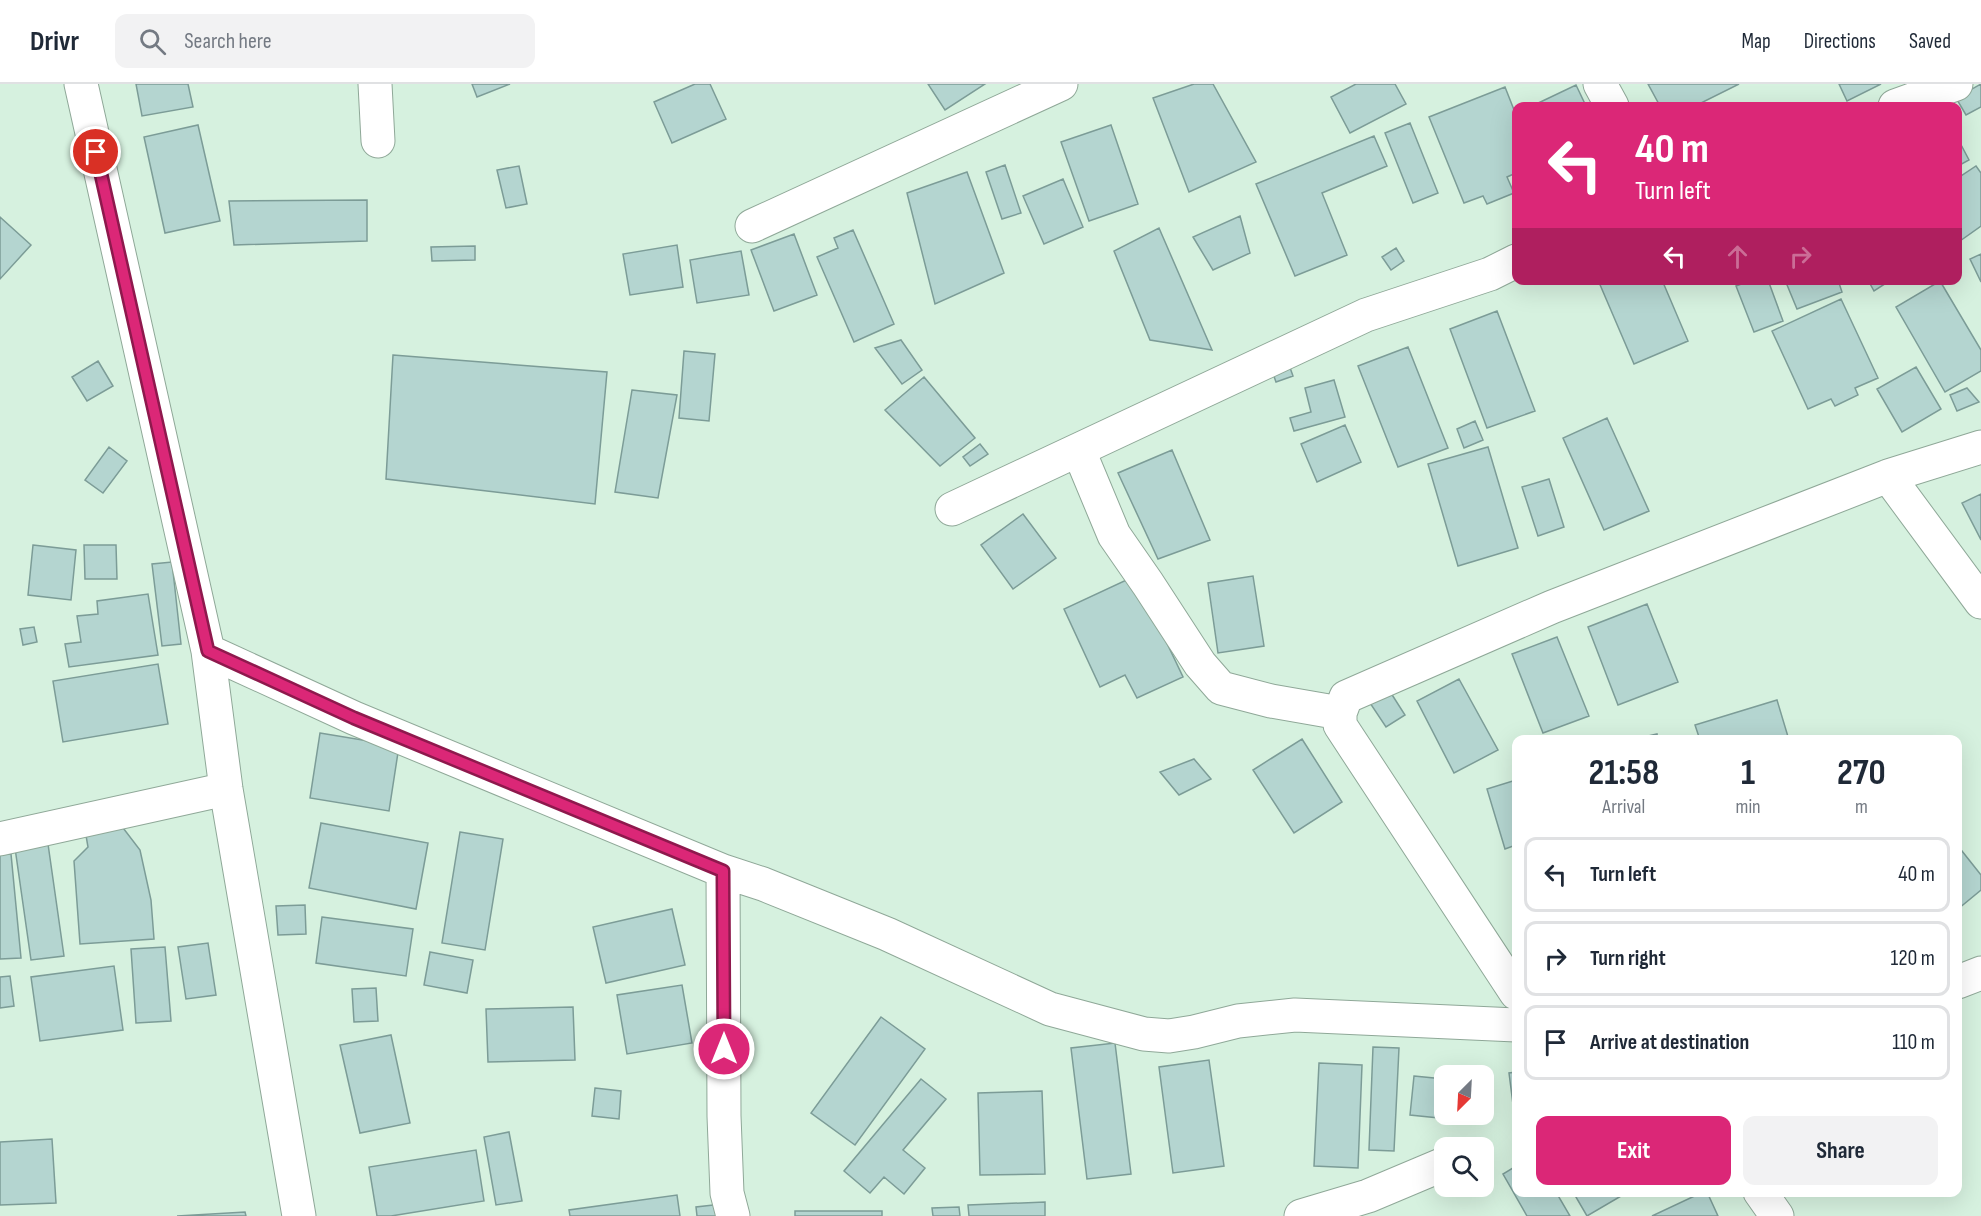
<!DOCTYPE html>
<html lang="en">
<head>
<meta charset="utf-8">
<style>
	body { margin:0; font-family:"Sofia Sans Condensed",sans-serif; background:#f2f2f3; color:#1f2937; height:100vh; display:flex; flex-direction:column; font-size:22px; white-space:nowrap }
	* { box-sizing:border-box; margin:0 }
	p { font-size:20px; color:#747a83 }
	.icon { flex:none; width:33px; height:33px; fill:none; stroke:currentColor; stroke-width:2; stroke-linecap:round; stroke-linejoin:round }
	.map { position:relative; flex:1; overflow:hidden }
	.side { position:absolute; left:1512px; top:651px; width:450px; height:462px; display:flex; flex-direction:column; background:#fff; border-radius:12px; box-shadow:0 6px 24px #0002 }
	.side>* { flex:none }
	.hud { position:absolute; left:1512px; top:18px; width:450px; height:183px; border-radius:12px; box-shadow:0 6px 24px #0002; background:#db2777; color:#fff; overflow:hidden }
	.needle { width:39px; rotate:204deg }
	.tools { position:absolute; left:1434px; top:981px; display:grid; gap:12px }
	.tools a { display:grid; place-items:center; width:60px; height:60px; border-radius:12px; background:#fff; box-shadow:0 6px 24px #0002; font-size:30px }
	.pin { position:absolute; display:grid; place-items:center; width:51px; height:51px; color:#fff; margin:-26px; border:3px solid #fff; border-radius:50%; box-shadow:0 2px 6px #0007 }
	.me { position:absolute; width:66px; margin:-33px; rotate:0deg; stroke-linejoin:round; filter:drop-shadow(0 0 4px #0008) }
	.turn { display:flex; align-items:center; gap:21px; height:126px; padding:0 24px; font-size:27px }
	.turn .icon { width:78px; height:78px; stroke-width:2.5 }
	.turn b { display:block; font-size:42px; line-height:51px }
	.lanes { display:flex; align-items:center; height:57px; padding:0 24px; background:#0003; justify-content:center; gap:30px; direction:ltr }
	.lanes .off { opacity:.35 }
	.eta { display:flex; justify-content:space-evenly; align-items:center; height:102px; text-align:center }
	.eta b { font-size:36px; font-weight:700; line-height:42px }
	.action { display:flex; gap:12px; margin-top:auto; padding:12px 24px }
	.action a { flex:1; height:69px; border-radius:12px; background:#db2777; color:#fff; font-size:24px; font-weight:700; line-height:69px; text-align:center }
	.action a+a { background:#f2f2f3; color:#1f2937 }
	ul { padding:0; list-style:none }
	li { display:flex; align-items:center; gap:18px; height:75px; margin:0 12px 9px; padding:0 12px; border:3px solid #e0e1e3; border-radius:12px }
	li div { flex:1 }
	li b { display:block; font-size:22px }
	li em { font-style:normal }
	header { display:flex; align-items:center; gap:36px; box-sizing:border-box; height:84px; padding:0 30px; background:#fff; border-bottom:2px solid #e0e1e3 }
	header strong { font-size:28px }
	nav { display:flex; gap:33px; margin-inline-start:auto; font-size:21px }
	.search { width:420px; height:54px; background:#f2f2f3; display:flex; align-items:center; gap:15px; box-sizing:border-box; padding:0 21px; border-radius:12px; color:#747a83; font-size:22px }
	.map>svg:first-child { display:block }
</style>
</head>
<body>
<header>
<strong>Drivr</strong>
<div class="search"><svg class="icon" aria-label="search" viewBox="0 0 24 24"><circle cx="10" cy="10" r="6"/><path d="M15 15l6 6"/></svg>Search here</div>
<nav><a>Map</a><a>Directions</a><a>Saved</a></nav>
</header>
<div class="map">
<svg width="1981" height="1132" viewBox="0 0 1981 1132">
	<rect width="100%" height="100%" fill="#d6f1df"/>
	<!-- building -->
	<path fill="#b4d5d0" stroke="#7c9c97" stroke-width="1.5" d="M136,0H188L193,23L142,32Z
		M472,0H510L477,13Z
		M695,0H710L726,35L672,59L654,18Z
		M928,0H985L945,26Z
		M1194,0H1213L1256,78L1189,108L1153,14Z
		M1356,0H1395L1406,20L1350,49L1331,13Z
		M1648,0H1739L1695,22H1660Z
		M1839,0H1881L1847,17Z
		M1981,0V23L1966,31L1956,14Z
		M1576,1L1586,22H1532Z
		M1505,3L1516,31V89L1507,93L1514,109L1487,120L1483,112L1464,119L1429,33Z
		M1410,39L1438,109L1413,119L1385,49Z
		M198,41L220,137L165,149L144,53Z
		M1111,41L1138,120L1089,137L1061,58Z
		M1374,52L1387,82L1322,109L1347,171L1295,192L1256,100Z
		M1958,55L1969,76L1958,82Z
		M1005,81L1021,129L1002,135L986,88Z
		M519,82L527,120L506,124L497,86Z
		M1976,82L1981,89V142L1960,157L1958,153V94Z
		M967,88L1004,189L935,220L907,109Z
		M1063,95L1083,143L1044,160L1023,112Z
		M367,116V157L234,161L229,117Z
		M1240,132L1250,169L1213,186L1193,153Z
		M0,133L31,161L0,195Z
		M1159,144L1212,266L1150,256L1114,167Z
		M853,146L894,240L854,258L817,173L838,164L834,154Z
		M794,150L817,211L774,227L751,166Z
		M677,161L683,203L630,211L623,170Z
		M475,162V176L432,177L431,163Z
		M1396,164L1404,177L1391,186L1382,173Z
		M741,167L749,211L697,219L690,176Z
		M1981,170V198L1970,175Z
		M1598,196H1662L1688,257L1634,280Z
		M1752,196H1768L1783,237L1754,248L1736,202Z
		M1785,196H1838L1842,208L1797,225Z
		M1868,196H1891L1874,207Z
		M1940,197L1981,266V287L1945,308L1896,223Z
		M1841,215L1878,294L1855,304L1858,311L1835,322L1831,315L1808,325L1772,247Z
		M1497,227L1535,327L1487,344L1450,245Z
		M901,256L922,286L902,300L875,264Z
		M1408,263L1448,364L1398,383L1358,282Z
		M684,267L715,270L709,337L679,334Z
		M393,271L607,288L595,420L386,395Z
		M98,277L113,302L87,317L72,293Z
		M1288,278L1293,292L1276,298L1271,284Z
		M1916,283L1941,325L1902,348L1877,305Z
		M924,293L975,354L940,382L885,326Z
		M1334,296L1345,333L1294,347L1290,334L1311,328L1305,304Z
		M1967,304L1979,318L1957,327L1950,311Z
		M632,306L677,311L658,414L615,408Z
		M1607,334L1649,427L1604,446L1563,354Z
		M1475,337L1483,356L1464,364L1457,345Z
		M1345,341L1361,378L1317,398L1301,360Z
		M980,360L988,370L970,382L963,373Z
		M109,363L127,377L103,409L85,396Z
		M1488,363L1518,464L1458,482L1428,380Z
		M1172,366L1210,456L1158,475L1118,389Z
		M1549,395L1564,443L1538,452L1522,403Z
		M1981,410V456L1962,419Z
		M1023,430L1056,474L1013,505L981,461Z
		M33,461L76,466L71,516L28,511Z
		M84,461H116L117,495H85Z
		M172,478L181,560L162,562L152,480Z
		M1135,492L1183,593L1137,614L1125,591L1100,603L1064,525Z
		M1253,492L1264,562L1218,569L1208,499Z
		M148,510L158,571L69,583L65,560L81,558L77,532L98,530L97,517Z
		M1647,520L1678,598L1618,621L1588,543Z
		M34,543L37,558L23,561L20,545Z
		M1557,553L1589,632L1543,649L1512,570Z
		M158,580L168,640L63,658L53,597Z
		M1459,595L1498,666L1454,689L1417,617Z
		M1389,606L1405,631L1386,643L1370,619Z
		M1777,616L1789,656H1700L1695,641Z
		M320,649L399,662L389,727L310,714Z
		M1657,650L1658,656H1631Z
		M1302,655L1342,718L1294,749L1253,686Z
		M1194,675L1211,695L1179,711L1160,688Z
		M1516,696V761L1505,765L1487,705Z
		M117,736L140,766L151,816L154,855L80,860L74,777L88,763L84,740Z
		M321,739L428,759L416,825L309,804Z
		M460,748L503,755L485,866L442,859Z
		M48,760L64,872L31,876L15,764Z
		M1958,762L1981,791V806L1958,825Z
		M0,770H11L21,874L0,875Z
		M305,821L306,850L278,851L276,822Z
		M672,825L685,881L606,899L593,843Z
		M322,833L413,845L406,892L316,879Z
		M208,859L216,911L186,915L178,863Z
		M165,863L171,937L136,939L131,865Z
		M430,868L473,876L467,909L424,901Z
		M114,882L123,946L40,957L31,893Z
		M10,892L14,922L0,924V893Z
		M682,901L692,959L627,970L617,911Z
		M376,904L378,937L354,938L352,905Z
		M573,923L575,976L488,978L486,925Z
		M881,933L925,965L855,1061L811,1029Z
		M391,951L410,1039L360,1049L340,961Z
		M1115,959L1131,1090L1087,1095L1071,964Z
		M1373,963L1399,964L1394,1067L1369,1066Z
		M1209,976L1224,1082L1173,1089L1159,983Z
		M1319,979L1362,981L1358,1084L1314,1082Z
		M1516,988V1036H1515L1509,989Z
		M1414,992L1444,995V1030H1478V1038L1410,1031Z
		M921,995L946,1015L903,1066L925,1084L904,1110L884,1093L870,1109L844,1087Z
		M595,1004L621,1007L619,1035L592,1032Z
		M1042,1007L1045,1090L980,1091L978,1009Z
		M509,1048L522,1117L496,1121L484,1053Z
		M52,1055L56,1119L0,1121V1058Z
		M476,1066L484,1117L391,1132H377L369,1083Z
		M1516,1082V1108H1556L1570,1132H1527L1503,1090Z
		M1573,1108H1628L1587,1132Z
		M1703,1108H1707L1718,1132H1652Z
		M677,1111L680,1132H570L569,1126Z
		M1045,1118V1132H969L968,1121Z
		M722,1120L724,1132H697L696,1123Z
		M959,1123L960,1132H933L932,1124Z
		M795,1127H882V1132H795Z
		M245,1128L246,1132H177Z"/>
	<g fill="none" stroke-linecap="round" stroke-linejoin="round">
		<!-- minor casing -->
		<g stroke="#8fa898" stroke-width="35">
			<path id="minor" d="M81,0L208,567L226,705L299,1132
				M375,0L378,57
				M1600,0L1612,22
				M1895,22L1956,0
				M752,142L1061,0
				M1079,367L1114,451L1148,500L1200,580L1221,604L1271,617L1340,629
				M1888,392L1981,518
				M952,425L1366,231L1490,190L1516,177
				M208,567L354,634L723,787L763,800L887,850L1050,925L1144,950L1169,952L1194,948L1238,937L1295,931L1516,941
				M0,755L226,705
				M723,787L724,1032L727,1109L733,1132
				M1958,898L1981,889
				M1516,909L1340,641V629L1346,613L1552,523L1888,392L1981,363
				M1760,1108L1777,1132
				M1301,1132L1368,1112L1444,1080"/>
		</g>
		<!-- minor -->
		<use href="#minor" stroke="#fff" stroke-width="33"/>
	</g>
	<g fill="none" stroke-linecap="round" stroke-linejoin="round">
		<!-- route casing -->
		<g stroke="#8e194d" stroke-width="15">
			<path id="route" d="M96,68L208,567L354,634L723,787L724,965"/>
		</g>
		<!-- route -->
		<use href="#route" stroke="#db2777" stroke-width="10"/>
	</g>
</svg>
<div class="tools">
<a><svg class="needle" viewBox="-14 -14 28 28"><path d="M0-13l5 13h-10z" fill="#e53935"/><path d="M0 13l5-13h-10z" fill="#747a83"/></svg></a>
<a><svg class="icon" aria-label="search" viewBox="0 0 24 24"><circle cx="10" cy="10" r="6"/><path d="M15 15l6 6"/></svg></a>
</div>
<div class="pin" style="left:96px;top:68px;background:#d93025"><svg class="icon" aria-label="arrive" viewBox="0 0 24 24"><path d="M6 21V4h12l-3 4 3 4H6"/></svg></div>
<svg class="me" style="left:724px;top:965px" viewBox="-20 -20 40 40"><circle r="17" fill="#db2777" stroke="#fff" stroke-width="3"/><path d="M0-11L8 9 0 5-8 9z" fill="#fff"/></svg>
<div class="hud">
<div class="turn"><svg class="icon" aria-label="left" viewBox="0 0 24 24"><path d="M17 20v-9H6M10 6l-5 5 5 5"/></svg><div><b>40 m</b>Turn left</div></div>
<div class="lanes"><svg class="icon" aria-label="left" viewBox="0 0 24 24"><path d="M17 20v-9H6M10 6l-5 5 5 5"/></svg><svg class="icon off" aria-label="ahead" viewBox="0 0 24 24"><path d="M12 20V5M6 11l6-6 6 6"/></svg><svg class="icon off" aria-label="right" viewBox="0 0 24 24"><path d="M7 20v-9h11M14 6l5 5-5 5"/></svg></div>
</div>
<section class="side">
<div class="eta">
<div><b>21:58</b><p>Arrival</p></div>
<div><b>1</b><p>min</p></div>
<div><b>270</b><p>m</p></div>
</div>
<ul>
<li><svg class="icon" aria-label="left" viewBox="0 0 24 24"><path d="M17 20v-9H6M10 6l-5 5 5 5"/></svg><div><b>Turn left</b></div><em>40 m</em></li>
<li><svg class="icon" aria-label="right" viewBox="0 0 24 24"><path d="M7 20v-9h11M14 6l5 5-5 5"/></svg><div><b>Turn right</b></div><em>120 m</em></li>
<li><svg class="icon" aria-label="arrive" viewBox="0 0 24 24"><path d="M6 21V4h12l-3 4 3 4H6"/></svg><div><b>Arrive at destination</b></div><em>110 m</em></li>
</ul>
<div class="action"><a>Exit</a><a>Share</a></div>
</section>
</div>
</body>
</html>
